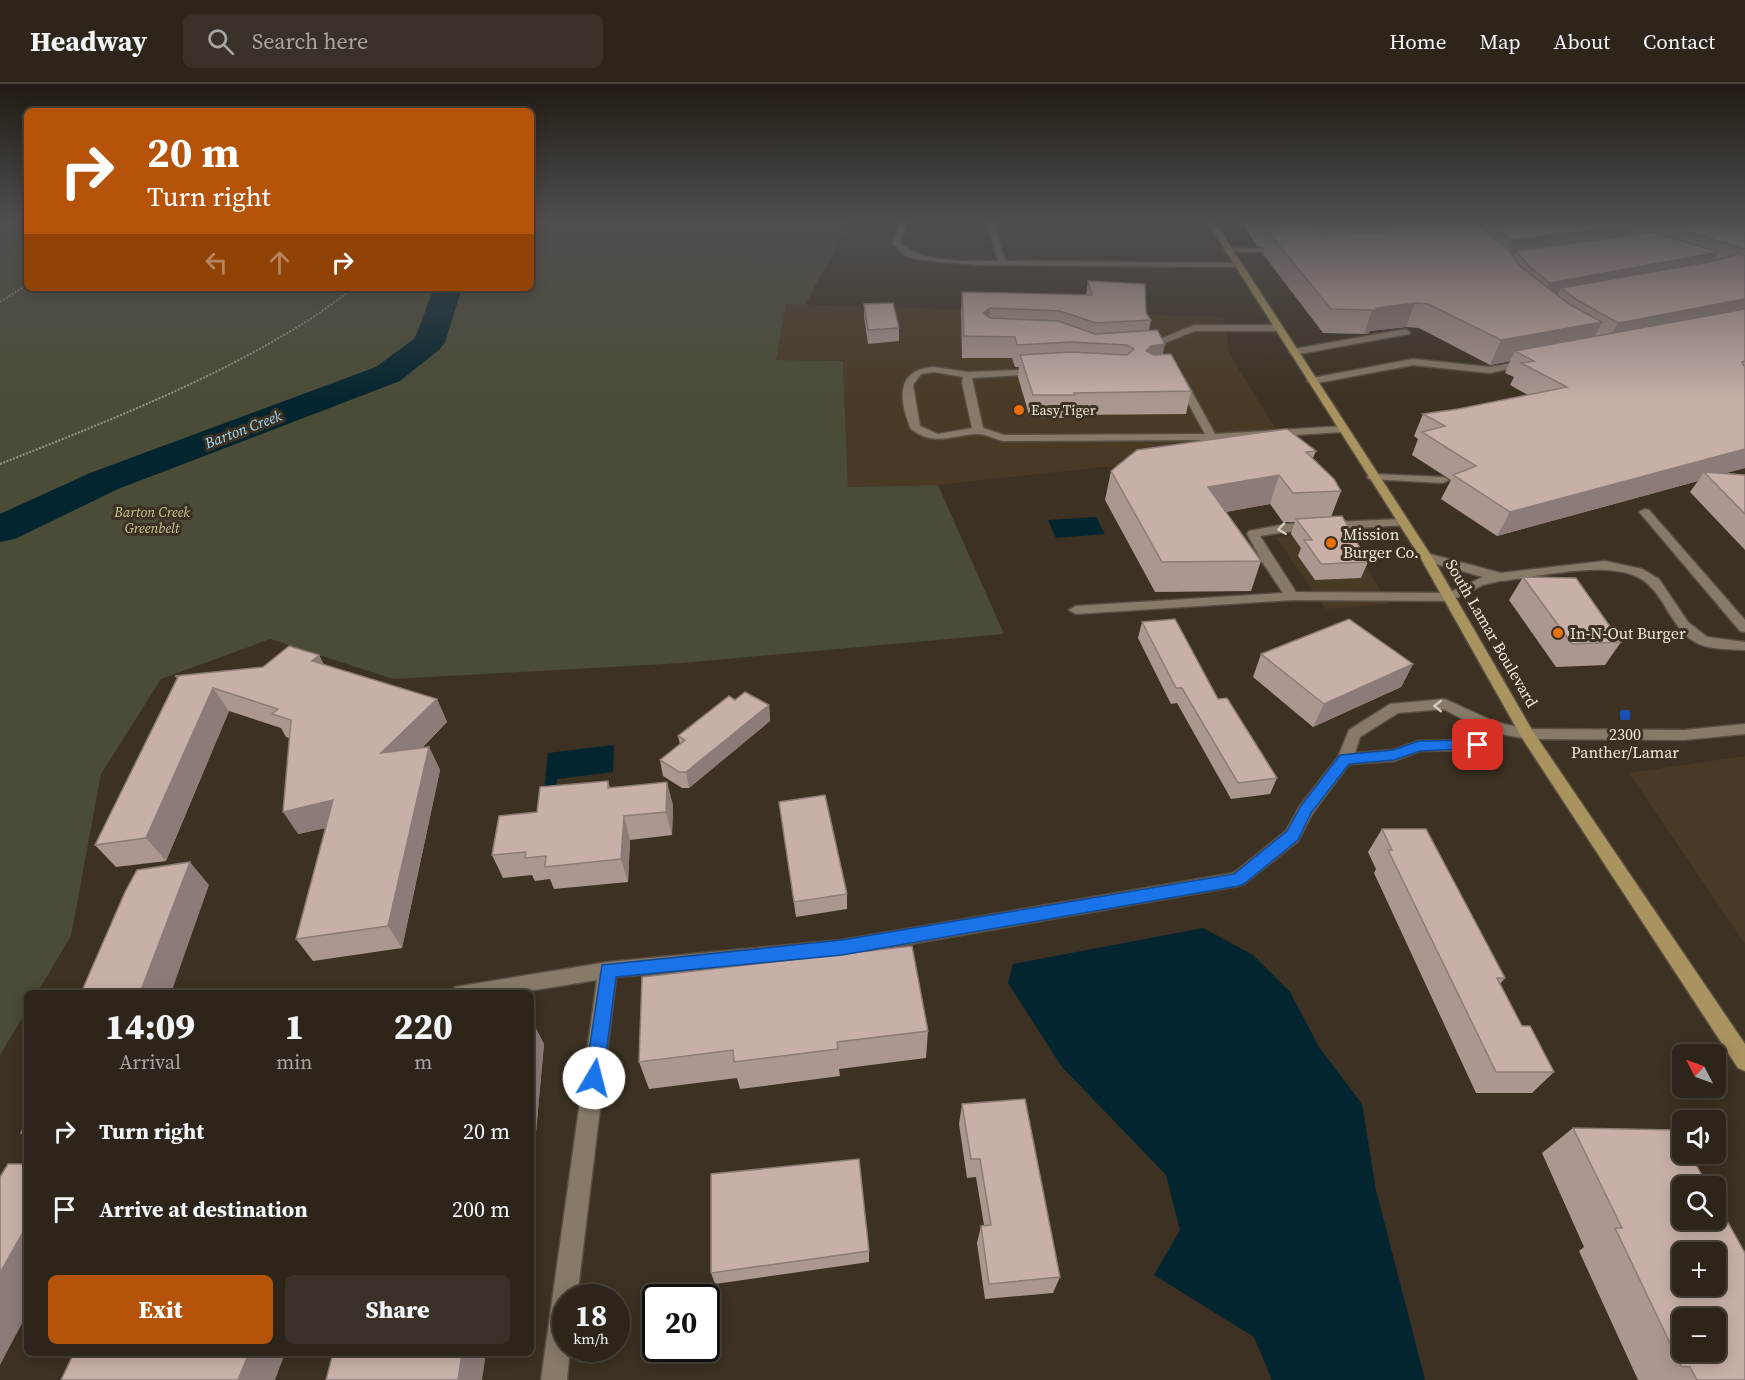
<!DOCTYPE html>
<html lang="en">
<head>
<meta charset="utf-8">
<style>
	body { margin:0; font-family:"Source Serif 4",serif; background:#393127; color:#f1f3f6; height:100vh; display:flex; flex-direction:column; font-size:22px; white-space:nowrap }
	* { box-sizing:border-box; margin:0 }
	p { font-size:20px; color:#a7a5a2 }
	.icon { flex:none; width:33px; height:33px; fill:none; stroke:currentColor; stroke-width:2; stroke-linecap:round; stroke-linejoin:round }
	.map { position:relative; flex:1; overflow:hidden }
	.drawer { position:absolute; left:24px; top:906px; width:510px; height:366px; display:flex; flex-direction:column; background:#2d251a; border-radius:9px; box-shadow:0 3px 15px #0003,0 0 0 2px #484239 }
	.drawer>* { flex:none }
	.banner { position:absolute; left:24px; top:24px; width:510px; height:183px; border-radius:9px; box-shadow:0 3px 15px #0003,0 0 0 2px #484239; background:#b45309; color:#fff; overflow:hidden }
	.needle { width:39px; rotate:311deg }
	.controls { position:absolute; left:1672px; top:960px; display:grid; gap:12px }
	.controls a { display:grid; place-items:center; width:54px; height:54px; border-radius:9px; background:#2d251a; box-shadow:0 3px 15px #0003,0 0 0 2px #484239; font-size:30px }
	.speed { position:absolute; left:552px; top:1200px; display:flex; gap:12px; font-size:30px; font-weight:700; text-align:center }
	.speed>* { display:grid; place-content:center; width:78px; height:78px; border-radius:50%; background:#2d251a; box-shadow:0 3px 15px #0003,0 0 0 2px #484239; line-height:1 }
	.speed small { font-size:15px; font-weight:400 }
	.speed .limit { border:3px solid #111; border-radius:9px; background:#fff; color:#111 }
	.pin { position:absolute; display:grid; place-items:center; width:51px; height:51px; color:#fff; margin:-26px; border-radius:12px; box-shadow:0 3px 9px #0006 }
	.me { position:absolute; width:66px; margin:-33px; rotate:8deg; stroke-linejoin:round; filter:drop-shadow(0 0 4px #0008) }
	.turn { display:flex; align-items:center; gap:21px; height:126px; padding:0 24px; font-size:27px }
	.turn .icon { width:78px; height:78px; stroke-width:2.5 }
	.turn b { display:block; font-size:42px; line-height:51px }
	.lanes { display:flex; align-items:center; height:57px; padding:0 24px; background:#0003; justify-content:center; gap:30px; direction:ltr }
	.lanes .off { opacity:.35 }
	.eta { display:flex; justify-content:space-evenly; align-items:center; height:102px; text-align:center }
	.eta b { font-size:36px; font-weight:800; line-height:42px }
	.cta { display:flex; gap:12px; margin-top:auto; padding:12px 24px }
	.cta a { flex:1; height:69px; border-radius:9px; background:#b45309; color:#fff; font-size:24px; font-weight:800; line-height:69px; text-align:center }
	.cta a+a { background:#393127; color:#f1f3f6 }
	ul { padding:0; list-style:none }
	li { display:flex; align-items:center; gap:18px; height:78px; padding:0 24px }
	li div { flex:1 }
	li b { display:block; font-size:22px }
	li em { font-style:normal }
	header { display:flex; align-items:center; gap:36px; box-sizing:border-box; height:84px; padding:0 30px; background:#2d251a; border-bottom:2px solid #484239 }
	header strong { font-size:28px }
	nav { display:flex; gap:33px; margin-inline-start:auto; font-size:21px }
	.search { width:420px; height:54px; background:#393127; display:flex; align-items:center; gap:15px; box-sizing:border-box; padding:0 21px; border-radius:9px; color:#a7a5a2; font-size:22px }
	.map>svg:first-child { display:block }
</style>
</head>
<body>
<header>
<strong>Headway</strong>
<div class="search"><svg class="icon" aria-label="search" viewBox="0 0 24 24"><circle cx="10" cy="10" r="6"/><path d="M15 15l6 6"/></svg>Search here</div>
<nav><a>Home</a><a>Map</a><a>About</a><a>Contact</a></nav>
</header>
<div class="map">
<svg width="1745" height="1296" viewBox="0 0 1745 1296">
	<rect width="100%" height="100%" fill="#3c3122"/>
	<!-- built -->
	<path fill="#493a25" d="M786,220L1224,233L1230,271L1287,363L938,401L848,403L843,277L776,276Z
		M1346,447L1388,520L1325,525L1276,453Z
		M1745,672V860L1629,689Z"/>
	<!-- green -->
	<path fill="#4b4c37" d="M0,137H27V204H531V137H850L805,221L786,220L776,276L843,277L848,403L938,401L1004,550L682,579L393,595L270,555L161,595L101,690L71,852L37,909H27V926L0,971Z"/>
	<!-- water -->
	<path fill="#032530" d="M1096,433L1105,450L1056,454L1048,436Z
		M614,661L613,688L557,695L555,716L543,717L548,669Z
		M1203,844L1253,871L1290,908L1319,963L1362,1020L1376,1106L1425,1296H1272L1254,1253L1154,1191L1180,1146L1166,1091L1062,983L1008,899L1013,880Z"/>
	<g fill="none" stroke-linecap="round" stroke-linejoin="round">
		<!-- river -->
		<path fill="#032530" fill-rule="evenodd" d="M434,204H462L445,258L440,265L400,297L118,405L15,455L0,458V430L90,389L376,283L415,254Z"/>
		<!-- service casing -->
		<g stroke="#584f42" stroke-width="3">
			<path id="service" d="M901,137H908L900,159C923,180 967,177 998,177L986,137H993L1005,177L1238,179L1242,181L1238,183L976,181L920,176L904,171L892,159Z
				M1480,137H1523L1456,143L1452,141Z
				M1228,164H1263L1267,166L1263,168H1225L1224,166Z
				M1194,241H1278L1282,244L1278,247H1195L1147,266L1139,264Z
				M1406,245L1410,248L1409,250L1294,271L1289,268L1294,265Z
				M1413,275L1490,283L1528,276L1533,279L1490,289L1413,281L1312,300L1307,297L1312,294Z
				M934,283L968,288L1040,285L1042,287L1037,290L972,294L983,344L1004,351L1205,350L1175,295L1180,292L1185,295L1215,350L1343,342L1348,345L1343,348L1212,356L1003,357C995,355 984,349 975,350C951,352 933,362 911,345C899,317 895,285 934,283ZM934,288L963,293L962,299L972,344L938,350L920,342L913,301L921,290Z
				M1373,390L1443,393L1449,396L1443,399L1369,395L1367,393Z
				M1645,425L1649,426L1745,536V548L1740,547L1641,430L1639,428Z
				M1403,435L1407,437V441L1285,448L1260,452L1296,508L1448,509L1483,493L1422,476V470L1426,469L1501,489L1605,477L1642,485L1659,495L1688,538L1707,553L1745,558V566C1731,565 1712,566 1699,560C1668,546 1665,502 1633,491C1599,478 1537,493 1500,497L1483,501L1450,517L1292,516L1076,530L1069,526L1076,522L1283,509L1263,479L1247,450L1249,447L1285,440Z
				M1445,615L1495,638L1527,645L1535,650L1527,655L1495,649L1483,665L1478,666L1420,667L1394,677L1349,680L1312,730L1298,757L1244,800L1238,802L842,872L616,893L577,1214H566V1264H570L567,1296H541L597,896L516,909H452L455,903L608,878L842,856L1234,789L1286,747L1300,722L1338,673L1349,646L1390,620ZM1443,625L1482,645L1474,656L1419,657L1393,666L1355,669L1360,653L1398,629Z"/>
		</g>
		<!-- tertiary casing -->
		<g stroke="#584f42" stroke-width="3">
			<path id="tertiary" d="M1745,640V650L1684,656L1527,655L1519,650L1527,645L1684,646Z"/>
		</g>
		<!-- primary casing -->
		<g stroke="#584f42" stroke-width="3">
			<path id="primary" d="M1207,137H1214L1432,473L1532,646L1745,960V987L1738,984L1522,654L1420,473Z"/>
		</g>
		<!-- path -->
		<path stroke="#9c9388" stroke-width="2" stroke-dasharray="2 1.5" stroke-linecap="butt" d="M0,218L27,201
			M0,380C103,339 209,298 304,239C319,230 334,218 349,208V204"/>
		<!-- service -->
		<use href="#service" fill="#877a69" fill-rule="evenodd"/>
		<!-- tertiary -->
		<use href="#tertiary" fill="#877a69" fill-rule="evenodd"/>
		<!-- primary -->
		<use href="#primary" fill="#a9935e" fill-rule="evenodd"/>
	</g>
	<!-- wall -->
	<path fill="#ac9790" d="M1241,137H1474L1483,145L1486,138L1489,137H1745V384L1725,389L1745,391V466L1690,408L1698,397L1497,452L1441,415L1451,396L1412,371L1418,355L1414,352L1423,330L1458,325L1528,311L1510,301L1514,293L1505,289L1510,277L1490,281L1419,244L1406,243L1370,247L1369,249L1364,250L1323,249L1263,170L1265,164L1257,162Z
		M1088,197L1146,229L1151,236L1149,246L1165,260L1162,271L1191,307L1186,330L1071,331V334H1030L1018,293L1019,283H1015L1012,274H962L961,229L962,208L1086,211Z
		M864,220L899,244V257L868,260L864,233Z
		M1316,367L1313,374L1341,407L1331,433L1368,478L1361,494L1315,496L1298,472L1301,464L1291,450L1295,438H1283L1270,420L1226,428L1261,477L1251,507L1155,508L1105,416L1111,387Z
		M1523,493L1621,558L1605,581L1556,583L1509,516Z
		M1142,538L1218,615L1277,694L1270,710L1231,715L1177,619L1171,620L1138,554Z
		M1261,570L1413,580L1401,603L1313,643L1253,593Z
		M319,571L324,581L437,615L447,638L422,664L429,663L440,686L402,864L313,877L296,855L326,744L298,750L289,654L286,653L281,644L229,627L166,777L116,783L95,761L177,594L175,592L263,583Z
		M735,616L769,621L770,637L689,704H682L663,692L660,676L680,660L678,652Z
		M608,697L610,704L673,721L672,751L630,756L628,798L554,805L550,795L535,797L532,791L503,794L492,771L537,728Z
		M779,718L847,810V825L796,833Z
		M1382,745L1505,894L1500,900L1522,942L1554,988L1532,1009H1476L1374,789L1376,785L1368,768Z
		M642,893L928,947L926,974L839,985L840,992L740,1005L737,994L649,1005L639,978Z
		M531,935L544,960L535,1059H531Z
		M962,1020L1060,1193L1053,1209L985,1215L977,1159L981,1142L984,1141L976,1093L967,1094L959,1040Z
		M27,1035V1053L21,1049Z
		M1573,1044L1745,1296H1638L1579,1167L1584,1163L1542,1069Z
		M869,1167V1178L715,1200L711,1189Z"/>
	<!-- shaded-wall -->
	<path fill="#8c7b76" d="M1635,141L1625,159L1516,167L1514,173L1503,175L1511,156Z
		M1719,168L1710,184L1561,204L1556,214L1542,217L1550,199Z
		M1745,215V232L1606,260L1618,239Z
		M1415,219L1406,243L1370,247L1369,249L1364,250L1372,226L1376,224Z
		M990,224L988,245L983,229Z
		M1602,238L1590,262L1515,267L1510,277L1490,281L1501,256Z
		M1165,260L1160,282L1146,267L1151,262Z
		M1745,365V384L1709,394L1704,388L1698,397L1497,452L1510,428Z
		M1279,391L1270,420L1200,432L1208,403Z
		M319,571L331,594L312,577Z
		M1413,580L1401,603L1313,643L1324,620Z
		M213,604L229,627L166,777L146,754Z
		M437,615L447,638L393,692L381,669Z
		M769,621L770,637L689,704L686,688Z
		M429,663L440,686L402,864L388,842Z
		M667,698L673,721L672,751L666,728Z
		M333,716L347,739L298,750L283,728Z
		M624,732L630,756L628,798L621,775Z
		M190,778L209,801L171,909H140Z
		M531,935L544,960L535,1059L531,1052Z
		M27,1141V1216L23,1224L27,1226V1230L0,1281V1189Z
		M249,1269H285L275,1296H238Z
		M462,1269H486L482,1296H458Z"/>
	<!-- building -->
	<path fill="#c8b0a8" stroke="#8c7b76" stroke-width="1.5" fill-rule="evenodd" d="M1260,137H1474L1505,162L1521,183L1569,220L1602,238L1501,256L1428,220L1415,219L1376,224L1378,226H1372L1331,225L1269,149L1275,144L1262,140ZM1318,141H1385L1391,144L1388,149L1319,150L1312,146Z
		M1509,137H1624L1635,141L1511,156L1486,138H1511Z
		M1652,137H1721L1724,142L1745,144V165Z
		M1652,148L1719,168L1550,199L1528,181L1516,167Z
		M1739,170L1745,172V215L1618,239L1577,216L1561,204L1714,177Z
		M1088,197L1145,200L1146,229L1151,236L1096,239L1060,227L990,224L983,229L990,234L1058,237L1095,250L1157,246L1165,260L1151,262L1146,267L1154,271L1171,270L1191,307L1074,309L1075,311H1033L1020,271L1071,268L1127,271L1134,265L1127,261L1071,258L1017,261L1015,253L964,252L962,208L1092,211Z
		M893,219L899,244L868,246L864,220Z
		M1745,225V277L1742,278L1743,281L1745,282V365L1510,428L1453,391L1476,382L1422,348L1445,342L1423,330L1458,325L1567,303L1521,279L1534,277L1515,267Z
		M1287,345L1316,367L1306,368L1334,395L1341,407L1293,409L1279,391L1208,403L1261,477L1162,478L1111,387L1137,366Z
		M1704,388L1745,391V430Z
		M1342,432L1368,478L1321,480L1304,456H1312L1296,435Z
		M1523,493L1576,494L1621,558L1572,560Z
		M1175,535L1218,615L1227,614L1277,694L1238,699L1182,604H1176L1142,538Z
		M1349,535L1413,580L1324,620L1261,570Z
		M289,562L319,571L312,577L437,615L381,669L429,663L388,842L296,855L333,716L283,728L291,636L272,630L278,625L213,604L146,754L95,761L178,593L175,592L263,583Z
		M745,608L769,621L686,688H679L660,676L685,656L678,652L729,612L735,616Z
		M608,697V704L667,698L666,728L624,732L621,775L545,783L546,772L525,774L526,768L492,771L499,732L537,728L540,703Z
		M825,711L847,810L794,818L779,718Z
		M1382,745H1426L1505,894H1497L1522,942H1530L1554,988H1496L1388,766H1392Z
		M190,778L140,909H81L125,808L137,786Z
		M912,862L928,947L837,958L838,965L734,978L733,966L639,978L642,893Z
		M1025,1015L1060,1193L989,1200L981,1142L991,1141L980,1075H971L962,1020Z
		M27,1035V1048L21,1049Z
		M1573,1044L1677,1046L1683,1057V1070H1690L1708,1102H1683V1136H1716V1117L1745,1169V1296H1697L1690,1283L1681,1282L1615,1144H1622ZM1683,1168H1716V1202H1683ZM1683,1234H1716V1268H1683Z
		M859,1075L869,1167L711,1189V1090Z
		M8,1080H27V1141L0,1189V1093Z
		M74,1269H249L238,1296H61Z
		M333,1269H462L458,1296H326Z"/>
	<!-- one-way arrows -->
	<defs><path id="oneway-chevron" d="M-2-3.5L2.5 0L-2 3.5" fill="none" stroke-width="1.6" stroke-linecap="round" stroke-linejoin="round" transform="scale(1.5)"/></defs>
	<g stroke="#d4ccc1">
		<use href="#oneway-chevron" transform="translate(1282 445) rotate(172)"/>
		<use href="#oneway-chevron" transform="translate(1438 622) rotate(-179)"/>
	</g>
	<!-- sky -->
	<linearGradient id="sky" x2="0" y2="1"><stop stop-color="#211b13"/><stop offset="0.43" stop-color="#504e4f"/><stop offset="1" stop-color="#504e4f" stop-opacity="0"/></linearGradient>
	<rect width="1745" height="319" fill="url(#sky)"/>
	<!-- route -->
	<path fill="#1a73e8" stroke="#114b97" stroke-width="1.5" d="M1478,656L1483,657L1485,661L1483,664L1420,667L1394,676L1349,680L1311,729L1298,756L1244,800L1238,802L842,871L616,893L603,994L601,1000L594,1003L587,1000L585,994L602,881L842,856L1234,790L1287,747L1301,722L1340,671L1393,666L1419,657Z"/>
	<!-- markers -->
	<g fill="#e8710a" stroke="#3c3122" stroke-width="2">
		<circle cx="1019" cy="326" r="6"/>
		<circle cx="1331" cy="459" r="6"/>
		<circle cx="1558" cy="549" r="6"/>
	</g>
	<rect fill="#1a4fb4" stroke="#3c3122" stroke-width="2" x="1619" y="625" width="12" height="12" rx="3"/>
	<g text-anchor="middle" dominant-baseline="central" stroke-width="6" stroke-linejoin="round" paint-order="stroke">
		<!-- far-poi labels -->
		<g font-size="14" fill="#eee7de" stroke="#3c3122" text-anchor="start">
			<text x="1031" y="326">Easy Tiger</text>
		</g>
		<!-- far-park labels -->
		<g font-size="14" font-style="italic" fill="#c6ca93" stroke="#3c3122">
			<text x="152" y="428">Barton Creek<tspan x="152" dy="16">Greenbelt</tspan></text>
		</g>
		<!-- far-water labels -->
		<g font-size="15" font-style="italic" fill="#9ddef6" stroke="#3c3122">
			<text transform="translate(243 345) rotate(-21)">Barton Creek</text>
		</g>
		<!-- poi labels -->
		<g font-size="16" fill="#eee7de" stroke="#3c3122" text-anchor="start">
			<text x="1343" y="450">Mission<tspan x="1343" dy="18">Burger Co.</tspan></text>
			<text x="1570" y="549">In-N-Out Burger</text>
			<text x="1625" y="650" text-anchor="middle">2300<tspan x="1625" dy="18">Panther/Lamar</tspan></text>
		</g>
		<!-- street labels -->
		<g font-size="16" fill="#eee7de" stroke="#3c3122">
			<text transform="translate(1492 549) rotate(60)">South Lamar Boulevard</text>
		</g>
	</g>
</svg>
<div class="controls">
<a><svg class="needle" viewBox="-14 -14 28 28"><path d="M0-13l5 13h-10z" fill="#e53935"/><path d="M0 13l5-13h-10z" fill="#a7a5a2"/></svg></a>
<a><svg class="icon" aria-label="sound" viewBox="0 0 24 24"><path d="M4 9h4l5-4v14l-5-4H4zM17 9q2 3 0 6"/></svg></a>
<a><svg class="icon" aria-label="search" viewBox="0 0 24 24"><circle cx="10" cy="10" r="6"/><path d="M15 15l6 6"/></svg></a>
<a>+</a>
<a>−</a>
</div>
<div class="speed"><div>18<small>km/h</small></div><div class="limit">20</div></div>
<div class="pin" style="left:1478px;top:661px;background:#d93025"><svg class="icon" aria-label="arrive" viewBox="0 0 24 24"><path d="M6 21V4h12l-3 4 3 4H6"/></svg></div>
<svg class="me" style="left:594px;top:994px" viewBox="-20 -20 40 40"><circle r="19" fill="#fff"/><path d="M0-13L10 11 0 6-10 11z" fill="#1a73e8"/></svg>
<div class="banner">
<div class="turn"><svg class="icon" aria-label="right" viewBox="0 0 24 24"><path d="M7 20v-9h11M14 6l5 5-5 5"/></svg><div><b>20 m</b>Turn right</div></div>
<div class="lanes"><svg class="icon off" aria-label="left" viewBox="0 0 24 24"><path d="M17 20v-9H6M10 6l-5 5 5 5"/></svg><svg class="icon off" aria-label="ahead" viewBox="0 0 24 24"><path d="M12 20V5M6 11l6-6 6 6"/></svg><svg class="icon" aria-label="right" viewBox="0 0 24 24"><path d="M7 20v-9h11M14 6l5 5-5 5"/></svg></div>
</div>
<section class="drawer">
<div class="eta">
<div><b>14:09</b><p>Arrival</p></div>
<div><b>1</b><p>min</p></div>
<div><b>220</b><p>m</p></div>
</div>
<ul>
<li><svg class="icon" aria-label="right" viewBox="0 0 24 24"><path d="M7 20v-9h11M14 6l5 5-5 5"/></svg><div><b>Turn right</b></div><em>20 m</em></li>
<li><svg class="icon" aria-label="arrive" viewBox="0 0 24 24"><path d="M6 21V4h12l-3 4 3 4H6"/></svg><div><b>Arrive at destination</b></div><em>200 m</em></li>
</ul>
<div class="cta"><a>Exit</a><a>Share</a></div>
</section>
</div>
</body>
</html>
